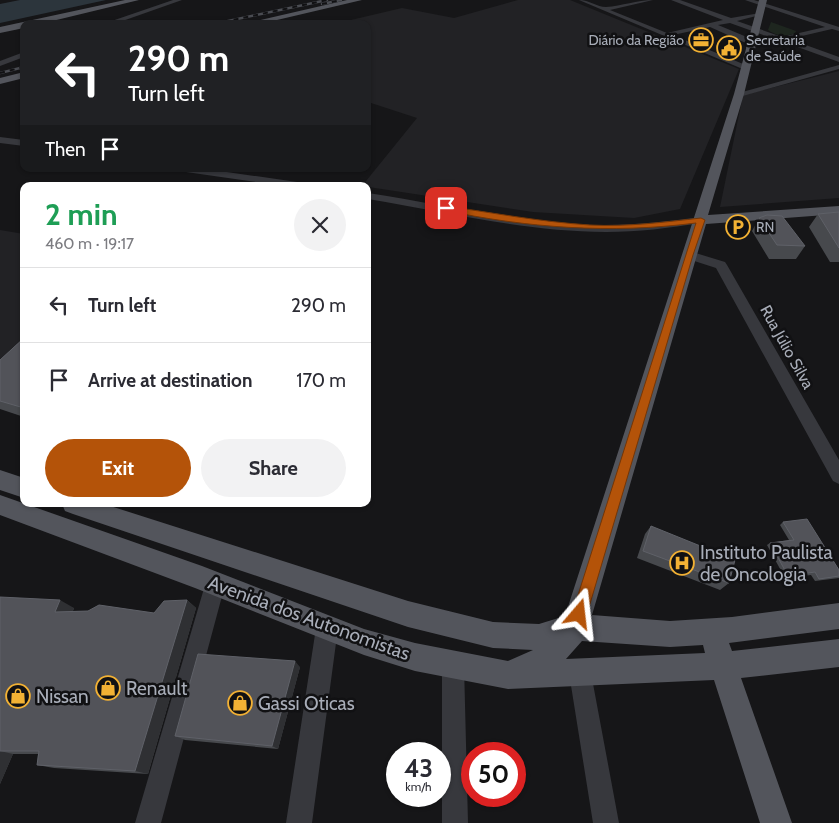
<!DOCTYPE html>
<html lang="en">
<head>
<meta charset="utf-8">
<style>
	body { margin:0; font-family:Cabin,sans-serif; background:#f2f2f3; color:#2b2b33; height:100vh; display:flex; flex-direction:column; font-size:19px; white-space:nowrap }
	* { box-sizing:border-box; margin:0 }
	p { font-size:16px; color:#7c7c81 }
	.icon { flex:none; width:28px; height:28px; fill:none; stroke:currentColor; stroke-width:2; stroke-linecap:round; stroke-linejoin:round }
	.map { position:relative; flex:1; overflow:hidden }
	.drawer { position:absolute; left:20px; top:182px; width:351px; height:325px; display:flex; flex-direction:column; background:#fff; border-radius:10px; box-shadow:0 1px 4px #0004 }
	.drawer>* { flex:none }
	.top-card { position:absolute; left:20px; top:20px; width:351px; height:152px; border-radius:10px; box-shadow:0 1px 4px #0004; background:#202124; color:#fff; overflow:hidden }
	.speed { position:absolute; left:386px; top:742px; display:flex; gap:10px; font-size:25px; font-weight:700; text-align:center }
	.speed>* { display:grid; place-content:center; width:65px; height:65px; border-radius:50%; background:#fff; box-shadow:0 1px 4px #0004; line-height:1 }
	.speed small { font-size:12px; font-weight:400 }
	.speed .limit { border:8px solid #d22; background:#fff; color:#111 }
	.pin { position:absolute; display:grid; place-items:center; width:42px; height:42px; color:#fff; margin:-21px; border-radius:10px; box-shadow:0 2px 8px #0006 }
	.me { position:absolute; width:55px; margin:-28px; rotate:17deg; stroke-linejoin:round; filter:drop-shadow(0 0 4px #0008) }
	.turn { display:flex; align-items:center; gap:18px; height:105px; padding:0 25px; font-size:22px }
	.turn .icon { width:65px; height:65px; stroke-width:2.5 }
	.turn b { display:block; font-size:35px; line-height:42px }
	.then { display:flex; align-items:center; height:48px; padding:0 25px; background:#0003; gap:10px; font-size:19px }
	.round { display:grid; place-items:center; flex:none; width:52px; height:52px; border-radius:26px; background:#f2f2f3 }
	.summary { display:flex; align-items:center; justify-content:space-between; height:85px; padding:0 25px }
	h1 { font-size:30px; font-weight:700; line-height:38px; color:#1e9e55 }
	.button { display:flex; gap:10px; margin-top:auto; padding:10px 25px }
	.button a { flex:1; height:58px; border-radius:30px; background:#b45309; color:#fff; font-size:20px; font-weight:700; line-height:58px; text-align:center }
	.button a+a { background:#f2f2f3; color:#2b2b33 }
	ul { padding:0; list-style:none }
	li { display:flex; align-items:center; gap:15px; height:75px; padding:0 25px; border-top:1px solid #e1e1e2 }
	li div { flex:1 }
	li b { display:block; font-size:19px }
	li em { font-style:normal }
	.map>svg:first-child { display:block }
</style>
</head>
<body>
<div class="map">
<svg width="839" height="823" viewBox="0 0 839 823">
	<rect width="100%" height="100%" fill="#161618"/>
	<!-- built -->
	<path fill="#222225" d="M518,0H570L739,69L680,209L634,218L533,212L362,186L417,118L368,102V24H334L402,8L454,18Z
		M839,71V198L720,207L743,95Z
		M0,230L24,234V345L0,366Z"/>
	<!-- green -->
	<path fill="#1e261f" d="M771,22L796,31L795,34C784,36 778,37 768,30Z"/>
	<!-- water -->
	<path fill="#2c353c" d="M20,0H106L0,23V4Z"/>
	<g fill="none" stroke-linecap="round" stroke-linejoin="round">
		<!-- minor -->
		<path fill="#37383d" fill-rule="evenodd" d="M173,0H182L114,24H103Z
			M579,0C589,0 597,7 606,7C622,6 637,0 653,0L610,10L667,33L723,20L671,0H680L731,18L760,13V15L737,21L782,37L825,27L745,0H754L839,27V31L832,29L789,39L839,57V62L781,41L746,49V45L774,39L730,23L718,25L754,40V44H748L710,27L673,35L748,66L749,68L745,70Z
			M24,52V57L0,66V61Z
			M839,65V69L739,97L735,94Z
			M0,137L24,140V146L0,143Z
			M181,169H206L304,183L309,186H283L186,172Z
			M368,193C446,205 526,225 606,225C638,225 669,221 701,217L707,220L701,223C669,228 638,232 606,232C526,232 446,212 368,199Z
			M689,251L725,262L727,265L839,460V484L833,481L716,268L685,258L683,255Z
			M215,575L222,578L225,585L161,823H135L205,585L208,578Z
			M327,617L335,620L338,628L312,823H286L316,628L319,620Z
			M453,654L461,657L464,665L468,823H442V665L445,657Z
			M580,662L588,665L591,673L619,823H593L569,673L572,665Z"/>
		<!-- major -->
		<path fill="#53555c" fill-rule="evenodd" d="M125,0H139L40,24H24V28L0,33V27Z
			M347,0H362L260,24H243Z
			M759,0H767L744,94L708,215L839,206V214L706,224L592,615L670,621L732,617L839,603V629L729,643L732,651L839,639V667L741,678L792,823H760L714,680L508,689L415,671L364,655L195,588L0,515V495L202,566L364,629L415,643L508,661L533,650L493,648L408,627L73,514L65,511L62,504H104L408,601L493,622L539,624L565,616L734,94ZM582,641L670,647L703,645L705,653L566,659Z
			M24,72V78L0,84V78Z
			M0,470L24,478V498L0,490Z"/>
		<!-- rail casing -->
		<g stroke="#4a4c52" stroke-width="2.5">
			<path id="rail" d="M322,4L341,0
				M214,24L327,0
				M0,73L24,67"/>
		</g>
		<!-- rail -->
		<use href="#rail" stroke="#111113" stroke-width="2" stroke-dasharray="5" stroke-linecap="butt"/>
	</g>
	<!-- wall -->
	<path fill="#47494d" d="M839,212V262H830L809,227L818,214Z
		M759,218L805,246L796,259H769L752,231Z
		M24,338V417L0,409V360Z
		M783,522L839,570V578L815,581L811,575L785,578L767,545L770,543L789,540L780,525Z
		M651,526L729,583L720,590L637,558L645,534Z
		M0,597L74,608L73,611L154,613L187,600L196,608L148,774L54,768L37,765L38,754H13L0,784Z
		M300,667L278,749L185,740L175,736Z"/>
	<!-- shaded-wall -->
	<path fill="#2f3033" d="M60,600L74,608L69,620L55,612Z
		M187,600L196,608L148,774L135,771Z
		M295,661L300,667L278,749L272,746Z
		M0,751L13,754L0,784Z"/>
	<!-- building -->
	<path fill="#525359" stroke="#5f6168" d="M839,212V248L818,214Z
		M767,215L782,216L805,246L777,245L759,218Z
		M24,338V408L0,401V360Z
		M807,519L839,570V576L819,579L815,572L788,576L770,543L794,540L783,522Z
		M651,526L735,560L729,583L643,551Z
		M0,597L60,600L55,612L88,611L99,605L154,613L164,601L187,600L135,771L37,765L39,751H0Z
		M198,654L295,661L272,746L175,736Z"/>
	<!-- route -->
	<path fill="#b45309" stroke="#753606" d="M446,206C494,213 542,222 590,225C627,227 665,222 701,218L705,220L693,255L587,614L584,619L579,621L574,619L572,614L696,223C611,234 527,228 443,210V206Z"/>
	<!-- icons -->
	<defs>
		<g id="office-ring" transform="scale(1.25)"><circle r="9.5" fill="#111113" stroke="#f2b134" stroke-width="1.5"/><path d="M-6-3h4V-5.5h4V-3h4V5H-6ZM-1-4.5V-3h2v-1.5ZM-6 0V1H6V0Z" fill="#f2b134"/></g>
		<g id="civic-ring" transform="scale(1.25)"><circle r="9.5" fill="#111113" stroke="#f2b134" stroke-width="1.5"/><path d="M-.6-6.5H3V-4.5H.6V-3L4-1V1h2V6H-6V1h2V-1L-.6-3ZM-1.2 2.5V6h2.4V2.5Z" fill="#f2b134"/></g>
		<g id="parking-ring" transform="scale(1.25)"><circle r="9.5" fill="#111113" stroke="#f2b134" stroke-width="1.5"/><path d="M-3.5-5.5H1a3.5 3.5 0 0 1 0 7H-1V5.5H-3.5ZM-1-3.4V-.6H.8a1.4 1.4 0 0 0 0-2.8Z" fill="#f2b134"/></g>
		<g id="hospital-ring" transform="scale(1.25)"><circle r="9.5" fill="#111113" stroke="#f2b134" stroke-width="1.5"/><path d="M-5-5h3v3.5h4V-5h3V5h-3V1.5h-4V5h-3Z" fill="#f2b134"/></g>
		<g id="shop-ring" transform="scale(1.25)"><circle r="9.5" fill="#111113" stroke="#f2b134" stroke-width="1.5"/><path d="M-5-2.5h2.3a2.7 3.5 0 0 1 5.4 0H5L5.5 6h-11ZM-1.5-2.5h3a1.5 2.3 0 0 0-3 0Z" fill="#f2b134"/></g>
	</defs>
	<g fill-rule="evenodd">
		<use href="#office-ring" x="701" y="40"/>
		<use href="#civic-ring" x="729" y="48"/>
		<use href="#parking-ring" x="738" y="227"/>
		<use href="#hospital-ring" x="682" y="563"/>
		<use href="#shop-ring" x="108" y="688"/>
		<use href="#shop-ring" x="18" y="696"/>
		<use href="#shop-ring" x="240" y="703"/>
	</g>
	<g text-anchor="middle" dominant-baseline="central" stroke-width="5" stroke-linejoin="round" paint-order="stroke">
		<!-- far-poi labels -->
		<g font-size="14" fill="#a8adb8" stroke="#111113" text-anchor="start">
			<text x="684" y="40" text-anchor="end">Diário da Região</text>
			<text x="746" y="40">Secretaria<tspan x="746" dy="16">de Saúde</tspan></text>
			<text x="756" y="227">RN</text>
		</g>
		<!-- street labels -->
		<g font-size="16" fill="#a8adb8" stroke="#111113">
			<text transform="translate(787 347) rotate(61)">Rua Júlio Silva</text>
		</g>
		<!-- near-poi labels -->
		<g font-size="19" fill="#a8adb8" stroke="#111113" text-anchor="start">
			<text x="700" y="552">Instituto Paulista<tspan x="700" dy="22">de Oncologia</tspan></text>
			<text x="126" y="688">Renault</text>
			<text x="36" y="696">Nissan</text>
			<text x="258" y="703">Gassi Oticas</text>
		</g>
		<!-- near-street labels -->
		<g font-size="19" fill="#a8adb8" stroke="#111113">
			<text transform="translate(309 618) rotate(20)">Avenida dos Autonomistas</text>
		</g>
	</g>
</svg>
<div class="speed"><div>43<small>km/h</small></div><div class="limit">50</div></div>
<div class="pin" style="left:446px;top:208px;background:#d93025"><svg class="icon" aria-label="arrive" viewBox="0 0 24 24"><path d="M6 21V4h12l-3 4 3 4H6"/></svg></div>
<svg class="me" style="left:579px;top:614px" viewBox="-20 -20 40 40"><path d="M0-17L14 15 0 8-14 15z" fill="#b45309" stroke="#fff" stroke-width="4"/></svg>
<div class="top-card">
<div class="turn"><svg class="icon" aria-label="left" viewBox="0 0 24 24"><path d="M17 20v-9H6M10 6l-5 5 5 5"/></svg><div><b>290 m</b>Turn left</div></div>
<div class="then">Then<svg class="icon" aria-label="arrive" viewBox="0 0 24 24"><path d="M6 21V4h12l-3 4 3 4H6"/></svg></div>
</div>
<section class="drawer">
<div class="summary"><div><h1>2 min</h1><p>460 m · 19:17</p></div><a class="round"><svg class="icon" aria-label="close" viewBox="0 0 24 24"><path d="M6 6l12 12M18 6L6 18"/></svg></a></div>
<ul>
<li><svg class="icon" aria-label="left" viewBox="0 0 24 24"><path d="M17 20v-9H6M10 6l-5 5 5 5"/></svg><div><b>Turn left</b></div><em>290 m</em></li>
<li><svg class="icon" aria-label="arrive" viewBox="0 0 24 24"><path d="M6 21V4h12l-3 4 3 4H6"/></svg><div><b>Arrive at destination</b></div><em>170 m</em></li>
</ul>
<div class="button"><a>Exit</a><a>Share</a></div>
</section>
</div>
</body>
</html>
